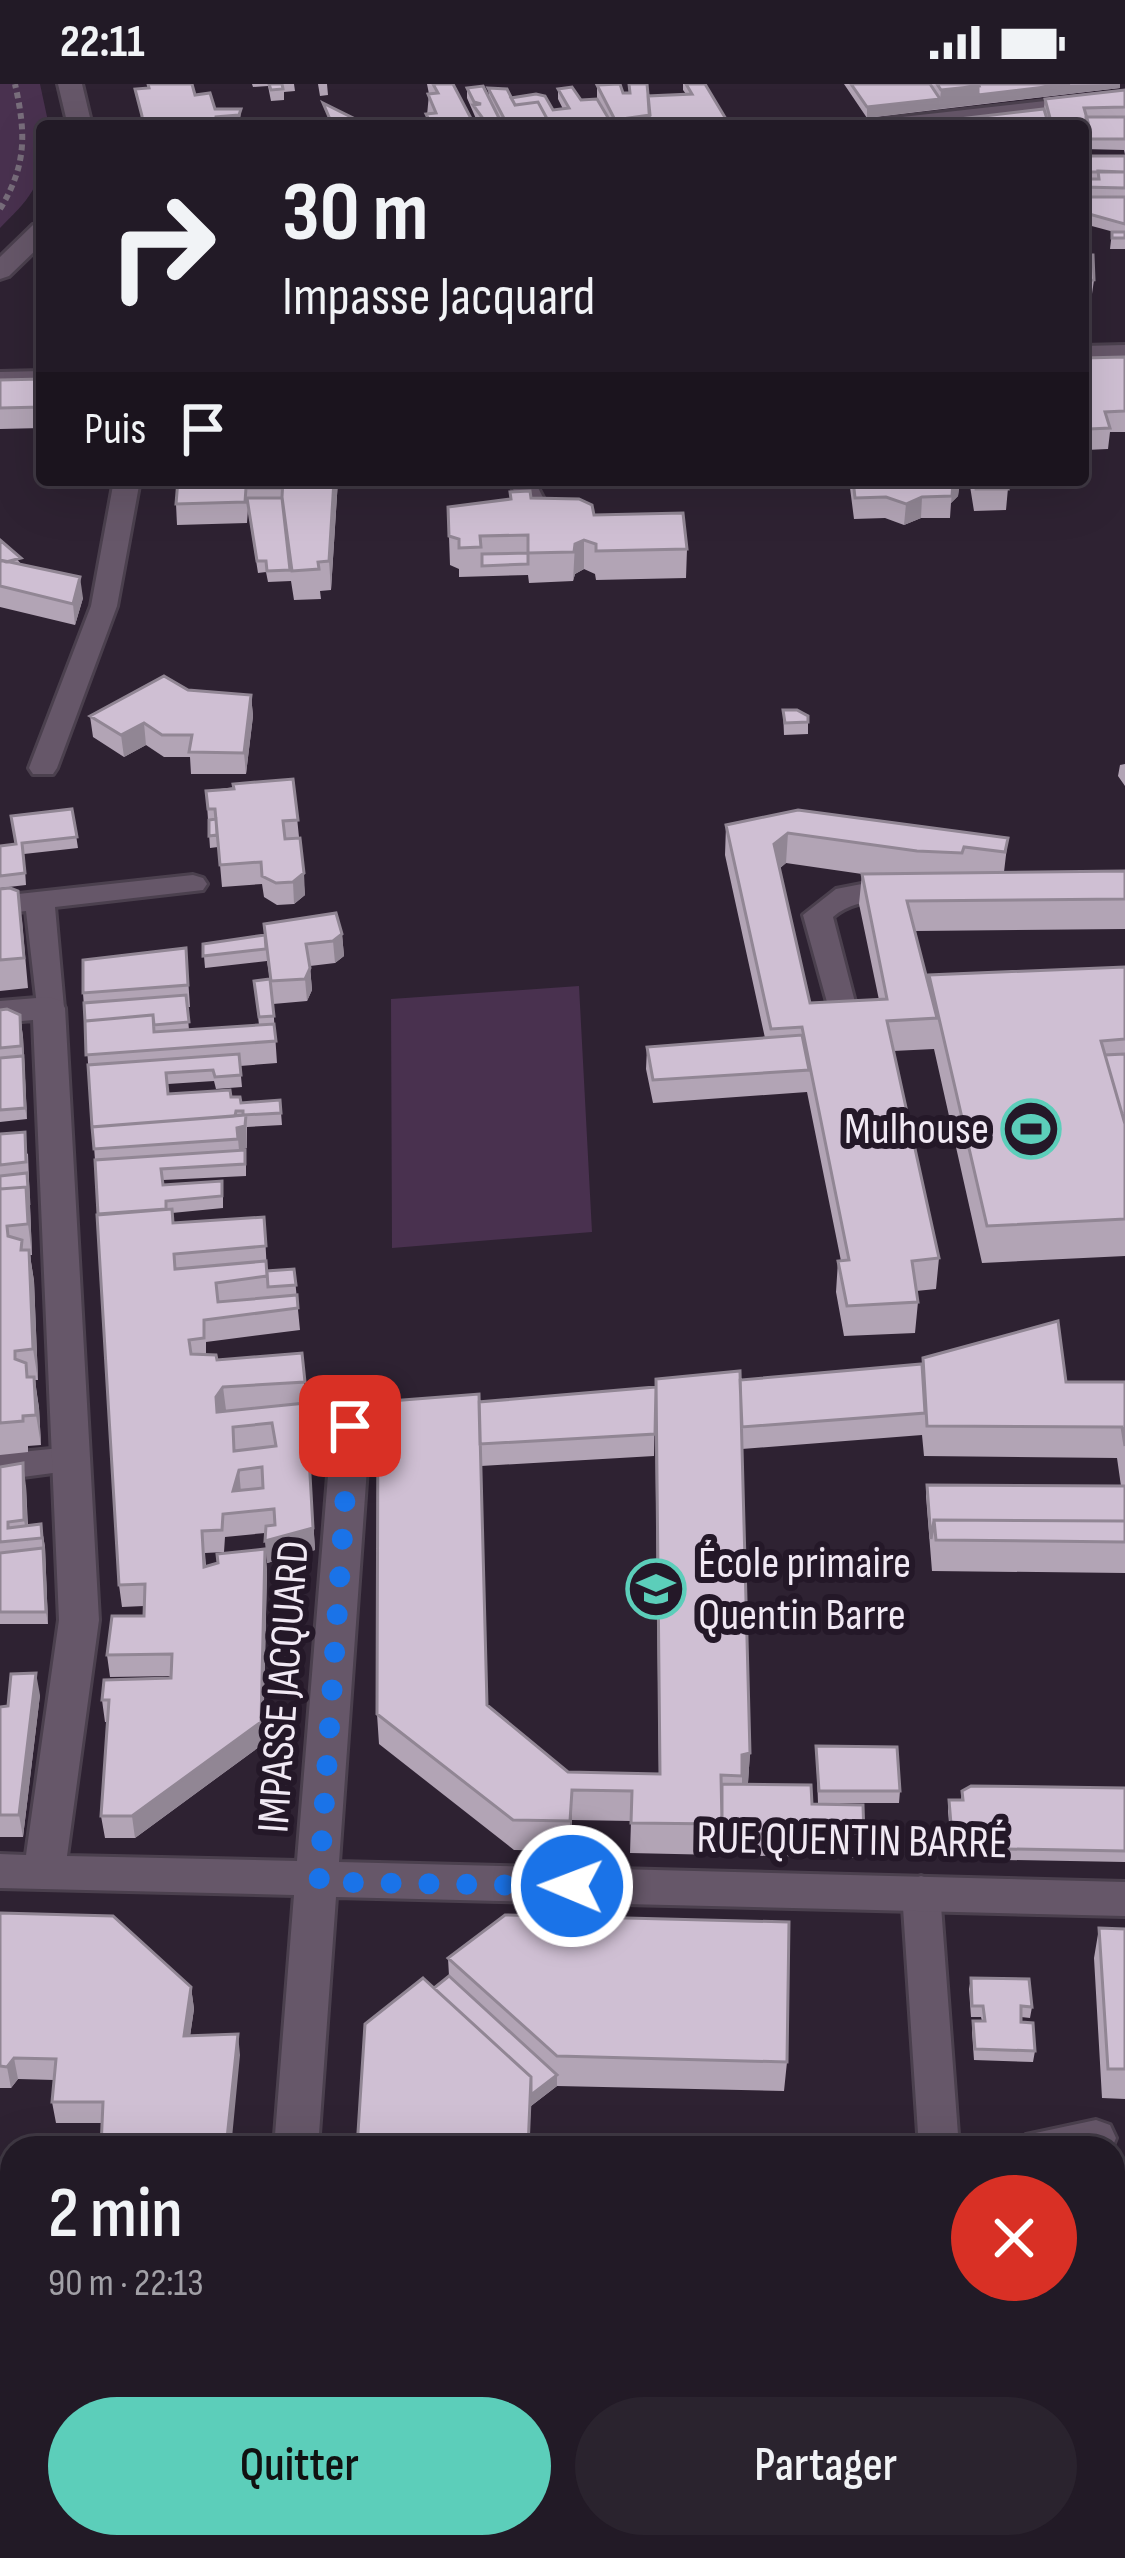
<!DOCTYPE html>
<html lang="fr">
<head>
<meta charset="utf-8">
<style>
	body { margin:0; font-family:"Sofia Sans Condensed",sans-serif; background:#2a232e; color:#f1f3f6; height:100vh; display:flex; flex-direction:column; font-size:45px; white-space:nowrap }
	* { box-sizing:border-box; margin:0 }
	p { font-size:39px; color:#a2a1a7 }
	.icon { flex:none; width:66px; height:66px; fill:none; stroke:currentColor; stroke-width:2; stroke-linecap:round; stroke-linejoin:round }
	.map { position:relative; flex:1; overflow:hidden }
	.side { position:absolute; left:0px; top:2052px; width:1125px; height:423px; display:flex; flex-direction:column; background:#221a26; border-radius:36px 36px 0 0; box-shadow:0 12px 48px #0002,0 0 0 3px #3f3843 }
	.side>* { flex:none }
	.banner { position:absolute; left:36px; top:36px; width:1053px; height:366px; border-radius:12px; box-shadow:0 12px 48px #0002,0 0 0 3px #3f3843; background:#221a26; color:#f1f3f6; overflow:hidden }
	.pin { position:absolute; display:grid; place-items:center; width:102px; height:102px; color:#fff; margin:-51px; border-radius:24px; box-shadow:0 6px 18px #0006 }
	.me { position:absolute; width:132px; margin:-66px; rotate:271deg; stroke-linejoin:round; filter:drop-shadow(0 0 9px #0008) }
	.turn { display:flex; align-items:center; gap:42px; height:252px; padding:0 48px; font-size:54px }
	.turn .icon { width:156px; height:156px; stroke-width:2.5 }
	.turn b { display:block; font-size:84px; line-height:102px }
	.then { display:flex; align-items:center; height:114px; padding:0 48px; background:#0003; gap:24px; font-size:45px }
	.round { display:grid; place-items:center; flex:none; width:126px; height:126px; border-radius:63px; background:#2a232e }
	.head { display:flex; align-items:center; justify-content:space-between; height:204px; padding:0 48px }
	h1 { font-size:72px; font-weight:600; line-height:90px }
	.button { display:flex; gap:24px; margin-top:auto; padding:24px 48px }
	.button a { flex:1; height:138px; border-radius:72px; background:#5cceba; color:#111; font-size:48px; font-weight:600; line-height:138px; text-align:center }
	.button a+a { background:#2a232e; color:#f1f3f6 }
	.status { display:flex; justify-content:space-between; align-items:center; height:84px; padding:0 60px; background:#221a26; direction:ltr }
	.status svg { height:33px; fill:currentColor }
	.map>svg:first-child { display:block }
</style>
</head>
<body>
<div class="status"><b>22:11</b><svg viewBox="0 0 49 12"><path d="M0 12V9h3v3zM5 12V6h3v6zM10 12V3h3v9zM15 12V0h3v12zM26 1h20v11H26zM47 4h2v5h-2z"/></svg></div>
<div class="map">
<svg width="1125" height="2474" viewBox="0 0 1125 2474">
	<rect width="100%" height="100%" fill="#2e2232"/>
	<!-- green -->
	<path fill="#49314f" d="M0,0H40L49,42H42C42,98 40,105 0,144Z
		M579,902L592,1148L392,1164L391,915Z"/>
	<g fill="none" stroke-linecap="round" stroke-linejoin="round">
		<!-- lane casing -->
		<g stroke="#4b404e" stroke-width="6">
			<path id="lane" d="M114,396H140L117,522L57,684L53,690H33L29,684L91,522Z
				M508,396H534L551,429L547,434H529Z
				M193,791L203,794L207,800L203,806L55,823L64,924L49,934L38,931L26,827L0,830V812Z
				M877,797H902L916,806C898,825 863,807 833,833L856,922L841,932L830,929L803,831L836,805Z
				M71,1363L83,1367L88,1376L83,1385L0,1396V1370Z
				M921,1792L935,1797L940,1808L959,2064H919L902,1808L907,1797Z
				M1096,2036L1110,2041L1116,2054L1112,2064H1020L1026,2051Z"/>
		</g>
		<!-- street casing -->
		<g stroke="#4b404e" stroke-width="6">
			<path id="street" d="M1125,8V22L947,42H872L884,35Z
				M49,913L61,917L65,924L99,1536L67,1772L297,1777L332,1342L338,1332L351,1328L364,1332L370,1342L339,1778L1125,1798V1832L336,1813L318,2064H274L294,1811L0,1804V1770L26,1771L59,1536L33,936L0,939V917Z
				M1125,2380V2426L1113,2429V2383Z
				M235,2463H283L282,2474H234Z
				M786,2463H880L876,2474H782Z"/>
		</g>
		<!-- secondary casing -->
		<g stroke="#4b404e" stroke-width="6">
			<path id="secondary" d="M58,0H82L92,42H68Z
				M42,139V160L9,192L0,195V173L33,141Z
				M1125,261V277L1083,278V262Z
				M42,287V303L0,304V288Z"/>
		</g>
		<!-- path -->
		<path stroke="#786d7b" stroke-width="6" stroke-dasharray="6 4.5" stroke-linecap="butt" d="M0,125C27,81 26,49 15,0"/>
		<!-- lane -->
		<use href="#lane" fill="#665769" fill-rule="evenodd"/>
		<!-- street -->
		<use href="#street" fill="#665769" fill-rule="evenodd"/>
		<!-- secondary -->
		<use href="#secondary" fill="#665769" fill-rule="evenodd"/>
	</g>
	<!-- wall -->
	<path fill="#b2a4b5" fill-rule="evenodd" d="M252,0H294L295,7L284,8V16L271,17L268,2L253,3Z
		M318,0H327L328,11L320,12Z
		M427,0H453L472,37H477L467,14V4L489,14L488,4L511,14L553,26L563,25L558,15V5L581,16L597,15V1L623,9H629V0L648,12L686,10L683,6V0H705L729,42H426L429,10Z
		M844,0H1120V4L867,34Z
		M1125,6V71L1124,66L1083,65V42H900L1044,25L1045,15Z
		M1083,72H1125V165H1110L1112,148H1114L1088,141L1085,123H1083Z
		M1083,171L1094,196L1091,217H1083Z
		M1125,273V348H1110L1108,365L1086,366L1083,353V274Z
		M42,295V344L0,345V296Z
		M178,396H338L331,506L320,507L321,515L294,516L291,497L268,498L266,488L258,489L248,425L247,439L177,441L176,420Z
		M849,396H960L958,412L951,419L950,434H921L904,441L885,434L854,435Z
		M969,396H1016V400L1008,404L1006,426L974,427Z
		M531,414L594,431L687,465L686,494L596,496L595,490L584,485L575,490L573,497L529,499L528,491L459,493V485L450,481L448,423Z
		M0,456L22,481L83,514L75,541L0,523Z
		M188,606L251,611L253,632L246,690H191L190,673H164L146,661L124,673L93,653L90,632Z
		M783,626L808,638V650L784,651Z
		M1125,680V702L1118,692L1120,681Z
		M293,695L305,811L294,820L277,821L264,813L262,800L222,803L217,747L218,763L210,764L206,707Z
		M72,725L78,764L24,770L26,801L0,804V762L16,760Z
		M726,741L1008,754L1004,788L1125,787V845L915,847L928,900L929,891L1125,883V1172L982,1179L934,965L893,967L939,1174L936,1205L916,1207L918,1218L915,1249L844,1252L836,1208L838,1177H841L807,1008L653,1019L646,985L647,963L765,954L725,771ZM786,779L862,790L859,820L879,916L810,919L780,784Z
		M0,805L22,837L28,904L0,907Z
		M342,850L344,872L335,879L310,882L312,906L307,917L273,920L277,979L240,982L242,1003L216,1005L214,997L168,1000V1010L231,1013L241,1019L280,1016L282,1041L247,1043V1064L239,1066L246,1077V1092L163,1096V1101L223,1109V1124L172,1129L173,1139L264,1133L267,1188L294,1185L300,1246L206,1258V1271L217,1276L302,1269L315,1466L267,1479L265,1449L225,1453L224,1468L205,1469L206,1482L265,1465L267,1487L263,1660L135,1754H105L101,1732L107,1638H105L102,1616L171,1592L110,1593L107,1571L144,1532V1522L122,1523L119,1501L95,1076L83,909L186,864L190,923H187L189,946L259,941L254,897L270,895L267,877L205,884L203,860Z
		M0,926L20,931L23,953L27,1035L0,1038Z
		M0,1050L28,1070L32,1171H30L34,1197L38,1296H35L39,1324L41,1361L28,1362V1368L0,1371Z
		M923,1274L1066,1298H1125V1489L932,1487L926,1412L927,1401L1121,1402L1117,1374L924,1372L922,1351L742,1365L750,1669L748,1699L745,1700L812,1720L864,1752L862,1774L630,1769L631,1737L572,1736L570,1767L514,1766L379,1660L377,1630L479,1318L922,1282ZM655,1328L659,1690L568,1688L487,1621L481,1382L654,1372Z
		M0,1383L26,1402L28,1442L41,1440L45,1463L48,1540H0Z
		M40,1611L23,1753H0V1623L8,1622Z
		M816,1662L900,1707L899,1719H818Z
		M1125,1704V1778L952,1775L948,1727L949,1716H961L962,1707Z
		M0,1829L191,1903L194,1925L190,1952L240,1971L101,2059L102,2039H56L52,2018L54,1996L18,1995L11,2004H0Z
		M1099,1844L1125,1845V2015L1102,2014L1094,1874Z
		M448,1874L787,1978L784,2007L557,2002L531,2022L434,1904L449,1892Z
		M971,1894L1032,1923L1030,1934L1021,1933V1938L1035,1967L1033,1978L974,1976L972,1948L973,1937H982L981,1933H971L969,1905Z
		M0,2211L12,2212V2257H0Z
		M12,2268V2323H10L6,2303Z
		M0,2329L12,2330V2381H9L7,2374H0Z
		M12,2463H190L135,2470L89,2467L88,2474H0Z"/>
	<!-- shaded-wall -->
	<path fill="#918694" d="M1120,0V4L939,25L941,6L979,2Z
		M940,15L939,25L867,34V23Z
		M241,25L240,41L215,42L216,33Z
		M650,31V42H614L615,36Z
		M355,35V42H341V36Z
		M334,396H338L331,506L329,477Z
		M955,396H960L958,412L951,419L953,398Z
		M1004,396H1016V400L1003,406Z
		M922,413L921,434L904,441L906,420Z
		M584,456V485L575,490L573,497L575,460Z
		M80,493L83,514L75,541L73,520Z
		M251,611L253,632L246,690L244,669Z
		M144,639L146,661L124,673L121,651Z
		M788,749L786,779L773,790L774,760Z
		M304,789L305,811L294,820L293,798Z
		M342,850L344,872L335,879L333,857Z
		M310,884L312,906L307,917L305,895Z
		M20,931L23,953L27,1035L25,1024Z
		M246,1031L247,1064L239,1066L237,1044Z
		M27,1089L29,1100L32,1171L28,1140Z
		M29,1166L34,1197L38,1296L33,1265Z
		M34,1293L39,1324L41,1361L36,1331Z
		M223,1303L226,1326L218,1336L219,1350L216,1313Z
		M306,1319L315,1466L267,1479L265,1457L313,1444Z
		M23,1379L26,1402L28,1458L24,1436Z
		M239,1386L241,1408L233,1407Z
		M41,1440L45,1463L48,1540L46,1528Z
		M265,1465L267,1487L263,1660L135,1754L132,1732Z
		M36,1589L40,1611L23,1753L19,1731Z
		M750,1669L748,1699L742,1701V1671Z
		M572,1706V1736L570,1767V1737Z
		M191,1903L194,1925L187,1973L184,1952Z
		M238,1950L240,1971L231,2064H226Z
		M14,1974L18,1995L11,2004L7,1983Z
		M557,1991V2002L531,2022L528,2064L531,1993Z
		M1125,2311V2343L1113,2345V2314Z
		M86,2463L89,2467L88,2474H66Z
		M512,2463H571L517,2474H470Z"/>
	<!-- building -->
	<path fill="#cfbfd3" stroke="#918694" stroke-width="3" fill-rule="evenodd" d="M148,0H192L195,11L210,9L215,25H241L239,31L216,33L215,42H142V32L135,5L149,4Z
		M269,0H282L283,5L271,6Z
		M433,0H453L475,42H432L426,30L436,29L428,10L438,9Z
		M620,0L623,9H630L629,0H647L650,31L615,36L597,1Z
		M686,0H705L729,40L713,42H650L648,12L692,10Z
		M851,0H930L940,15L867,23Z
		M937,0H978L979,2L941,6Z
		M978,0H1070L978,11Z
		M483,2L503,42H475L472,37L484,36L473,21L481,20L474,18L467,4Z
		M572,3L581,16L597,15L613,42H551L538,18L515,21L511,14L536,10L545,12L553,26L569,24L558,5Z
		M488,4L507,5L515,21L538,18L551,42H508Z
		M1125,6V23L1084,24L1088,38H1051L1045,15Z
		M323,19L355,35L341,36L344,42H317L332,40Z
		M1044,25L1049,42H900Z
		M1086,33H1125V55H1086Z
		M1083,72H1125V88H1083Z
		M1098,87L1125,88V104L1083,103V95H1099Z
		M1086,113H1125V140L1089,130Z
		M1112,148H1125V154H1112Z
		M1083,171H1093L1094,196L1083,197Z
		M1125,273V327L1105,328L1110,344L1089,345L1083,323V274Z
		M42,295V323L0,324V296Z
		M178,396H283L282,404H246L245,418L176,420Z
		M283,396H334L329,477L318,478L319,485L292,487L282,413Z
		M853,396H955L953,398L952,412L922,413L906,420L886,413L855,414Z
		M975,396H1006L1008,405H976Z
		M530,407L531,414L579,415L592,421L594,431L683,429L687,465L596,467V460L584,456L575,460L574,468L528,469V451L480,452L481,463L459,464V455L449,452L448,423L511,415L510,408Z
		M247,414H282L290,486L267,487L266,477H257Z
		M0,456L21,474L6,478L0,476Z
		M528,469V480L482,482V470Z
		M0,476L80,493L73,520L0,502Z
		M164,592L188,606L251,611L244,669L189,668L192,651H162L144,639L121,651L90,632Z
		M783,626H797L808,632V638L785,639Z
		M293,695L298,736L283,737L285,755L300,754L304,789L293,798L276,799L262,792L261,778L220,781L215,725H208L206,707L234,705L233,700Z
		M72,725L77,753L22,759L25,789L0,792V762L16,760L11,732Z
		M798,726L1008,754L1005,768L964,763L962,769L917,767L788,749L774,760L810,919L887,915L862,790L1125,787V815L907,817L937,934L887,937L939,1174L912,1177L918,1218L847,1222L838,1177L849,1176L802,943L771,945L726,741Z
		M216,735L217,751L209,752V736Z
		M10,804L18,807L24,874L0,876V805Z
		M336,829L342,850L333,857L306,860L310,884L305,895L271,897L264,840Z
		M265,851L266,865L203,872V860Z
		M186,864L188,901L83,909V876Z
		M1125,883V955L1101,957L1125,1040V1135L987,1142L929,891Z
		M270,895L274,932L259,933L254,897Z
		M186,911L189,938L154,941L153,931L85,937L84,919Z
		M7,925L20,931L21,962L0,964V926Z
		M153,931L154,948L274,940L276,957L86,971L85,937Z
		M802,951L809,986L653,996L647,963Z
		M239,970L241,991L215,993L213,986L166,989L168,1010L230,1006L231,1013H240L241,1019L280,1016L281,1029L243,1031V1027H236L235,1032L92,1043L88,981Z
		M1125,970V1040L1105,971Z
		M23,972L25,1024L0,1026V974Z
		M246,1031L245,1042L237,1044L238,1055L94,1065L92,1043Z
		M25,1048L26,1078L0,1081V1050Z
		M245,1066V1080L161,1085L163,1101L222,1097V1112L166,1117V1125L98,1130L95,1076Z
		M27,1089L29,1121L26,1103L0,1105V1092Z
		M26,1103L28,1140L7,1142L8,1152L22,1156L21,1166H29L33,1265L15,1267V1275L26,1279L27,1293H34L36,1331L23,1332V1337L0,1339V1105Z
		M172,1125L173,1139L264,1133L266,1162L174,1170L175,1185L266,1177L267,1192L216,1199L218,1218L297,1211L298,1224L204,1236V1254L189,1256L191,1270L216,1271L217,1276L302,1269L305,1298L223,1303L216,1313L217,1328L306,1319L313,1444L265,1457L266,1442L275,1441L274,1425L223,1430L222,1446L202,1447L204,1483L218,1479L217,1470L265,1465L261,1638L132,1732H101L109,1616H102L104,1596L171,1594L172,1570L107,1571L112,1532H144L145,1500L119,1501L97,1131ZM272,1339L276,1362L234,1367L233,1343ZM262,1383L263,1404L233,1407L239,1386Z
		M294,1185L296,1201L268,1203L267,1187Z
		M1058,1237L1066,1298H1125V1362L1122,1343L927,1342L923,1274Z
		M922,1280L925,1329L742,1343L740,1296Z
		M740,1287L750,1669L742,1671V1692L721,1691L722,1740L631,1739L632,1707L572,1706L570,1737L513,1736L377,1630L378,1318L479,1310L487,1621L568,1688L660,1690L656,1295Z
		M656,1303L655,1350L480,1360L479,1318Z
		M23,1379L24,1436L8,1438V1444L41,1440L42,1454L0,1458V1383Z
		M927,1401L1125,1402V1437L934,1436L931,1455Z
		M934,1436L1125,1437V1458L936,1456Z
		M43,1464L46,1528H0V1469Z
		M36,1589L19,1731H0V1623L8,1622L11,1590Z
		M816,1662L897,1663L900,1707H819Z
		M722,1700L811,1701L812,1720L863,1721L864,1752L722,1749Z
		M971,1702L1125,1704V1767L953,1764L949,1716H963L962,1707Z
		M0,1829L113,1832L191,1903L184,1952L238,1950L226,2064H101L103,2018H52L56,1975L14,1974L7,1983L0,1982Z
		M505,1831L789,1838L787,1978L557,1972L448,1874Z
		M1099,1844L1125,1845V1985H1108Z
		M449,1892L557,1991L531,2011V1993L434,1904Z
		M423,1894L531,1993L528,2064H357L365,1940Z
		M971,1894L1029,1895L1032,1923L1021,1922V1938L1033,1939L1035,1967L975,1965L973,1937H985L983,1922H972Z
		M92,2058L101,2059V2064H91Z
		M1125,2208V2311L1113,2314V2211Z
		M0,2211L12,2212V2237H0Z
		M9,2268H12V2303H6Z
		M0,2329L12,2330V2361H4L5,2354H0Z
		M12,2393V2463H65L66,2474H0V2394Z
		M1125,2438V2474H961L1011,2463H1113V2441Z
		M65,2463H86V2469L67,2474Z
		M135,2463H188L187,2474H134Z
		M342,2463H512V2465L470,2474H344Z"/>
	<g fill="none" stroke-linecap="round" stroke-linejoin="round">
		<!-- route -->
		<path stroke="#1a73e8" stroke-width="21" stroke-dasharray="0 37.8" d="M350,1342L319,1798L572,1802"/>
	</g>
	<!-- icons -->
	<defs>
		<g id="stadium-ring" transform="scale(3)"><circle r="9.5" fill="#241828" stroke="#5cceba" stroke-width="1.5"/><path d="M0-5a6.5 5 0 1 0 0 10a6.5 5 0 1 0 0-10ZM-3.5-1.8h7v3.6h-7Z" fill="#5cceba"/></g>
		<g id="school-ring" transform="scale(3)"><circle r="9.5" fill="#241828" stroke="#5cceba" stroke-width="1.5"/><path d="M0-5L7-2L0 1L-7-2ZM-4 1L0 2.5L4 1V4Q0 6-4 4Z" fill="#5cceba"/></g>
	</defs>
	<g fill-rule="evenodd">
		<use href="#stadium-ring" x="1031" y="1045"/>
		<use href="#school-ring" x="656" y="1505"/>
	</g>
	<g text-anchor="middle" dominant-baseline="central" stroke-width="12" stroke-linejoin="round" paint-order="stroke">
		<!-- poi labels -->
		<g font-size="45" fill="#f1e9f4" stroke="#241828" text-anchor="end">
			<text x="989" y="1045">Mulhouse</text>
			<text x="698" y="1479" text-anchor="start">École primaire<tspan x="698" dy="52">Quentin Barre</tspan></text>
		</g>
		<!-- street labels -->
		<g font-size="45" fill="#f1e9f4" stroke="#241828">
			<text transform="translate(284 1603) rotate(-86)">IMPASSE JACQUARD</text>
			<text transform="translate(852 1757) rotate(1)">RUE QUENTIN BARRÉ</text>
		</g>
	</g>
</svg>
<div class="pin" style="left:350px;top:1342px;background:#d93025"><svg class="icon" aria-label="arrive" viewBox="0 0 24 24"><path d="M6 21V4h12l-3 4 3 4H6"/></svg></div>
<svg class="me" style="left:572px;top:1802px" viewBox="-20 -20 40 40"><circle r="17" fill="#1a73e8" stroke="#fff" stroke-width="3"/><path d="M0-11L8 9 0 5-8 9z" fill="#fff"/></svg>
<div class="banner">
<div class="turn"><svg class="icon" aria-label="right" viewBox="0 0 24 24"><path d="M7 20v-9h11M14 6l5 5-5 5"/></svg><div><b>30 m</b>Impasse Jacquard</div></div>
<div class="then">Puis<svg class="icon" aria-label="arrive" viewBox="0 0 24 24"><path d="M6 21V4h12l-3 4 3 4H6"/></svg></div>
</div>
<section class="side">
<div class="head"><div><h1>2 min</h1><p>90 m · 22:13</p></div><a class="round" style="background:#d93025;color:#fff"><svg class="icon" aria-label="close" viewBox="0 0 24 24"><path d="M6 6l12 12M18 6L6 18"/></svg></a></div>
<div class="button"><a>Quitter</a><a>Partager</a></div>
</section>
</div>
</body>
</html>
